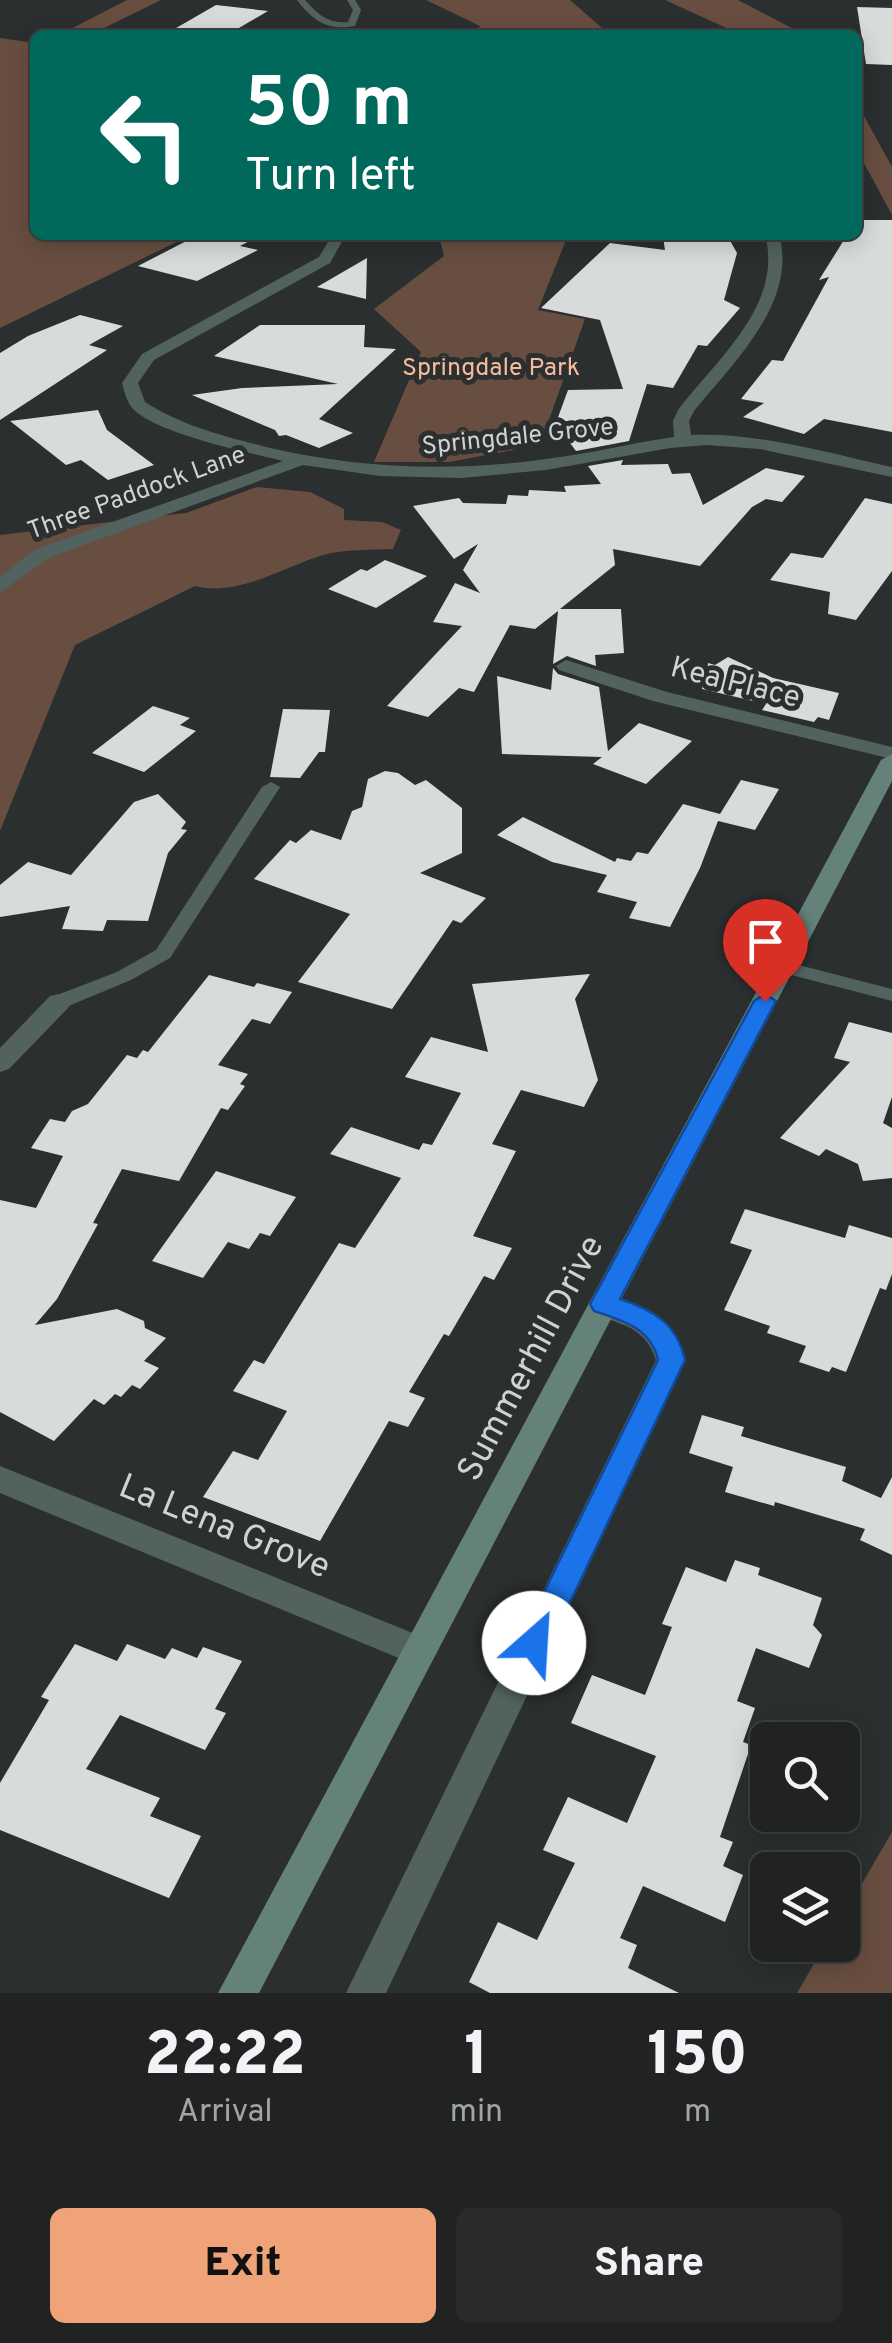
<!DOCTYPE html>
<html lang="en">
<head>
<meta charset="utf-8">
<style>
	body { margin:0; font-family:Overpass,sans-serif; background:#292b2b; color:#f1f3f6; height:100vh; display:flex; flex-direction:column; font-size:38px; white-space:nowrap }
	* { box-sizing:border-box; margin:0 }
	p { font-size:32px; color:#a2a4a6 }
	.icon { flex:none; width:55px; height:55px; fill:none; stroke:currentColor; stroke-width:2; stroke-linecap:round; stroke-linejoin:round }
	.map { position:relative; height:1993px; overflow:hidden }
	.sheet { display:flex; flex-direction:column; background:#212323; flex:1 }
	.sheet>* { flex:none }
	.top-card { position:absolute; left:30px; top:30px; width:832px; height:210px; border-radius:15px; box-shadow:0 5px 25px #0003,0 0 0 2px #3e4041; background:#00695c; color:#fff; overflow:hidden }
	.controls { position:absolute; left:750px; top:1722px; display:grid; gap:20px }
	.controls a { display:grid; place-items:center; width:110px; height:110px; border-radius:15px; background:#212323; box-shadow:0 5px 25px #0003,0 0 0 2px #3e4041; font-size:50px }
	.pin { position:absolute; display:grid; place-items:center; width:85px; height:85px; color:#fff; margin:-102px -42px; border-radius:50% 50% 50% 0; rotate:-45deg; box-shadow:0 0 10px #0007 }
	.pin .icon { rotate:45deg }
	.me { position:absolute; width:110px; margin:-55px; rotate:26deg; stroke-linejoin:round; filter:drop-shadow(0 0 8px #0008) }
	.turn { display:flex; align-items:center; gap:35px; height:210px; padding:0 50px; font-size:45px }
	.turn .icon { width:130px; height:130px; stroke-width:2.5 }
	.turn b { display:block; font-size:70px; line-height:85px }
	.eta { display:flex; justify-content:space-evenly; align-items:center; height:170px; text-align:center }
	.eta b { font-size:60px; font-weight:800; line-height:70px }
	.primary-button { display:flex; gap:20px; margin-top:auto; padding:20px 50px }
	.primary-button a { flex:1; height:115px; border-radius:15px; background:#f0a378; color:#111; font-size:40px; font-weight:800; line-height:115px; text-align:center }
	.primary-button a+a { background:#292b2b; color:#f1f3f6 }
	.map>svg:first-child { display:block }
</style>
</head>
<body>
<div class="map">
<svg width="892" height="1993" viewBox="0 0 892 1993">
	<rect width="100%" height="100%" fill="#2c2f2f"/>
	<!-- green -->
	<path fill="#684e40" d="M127,0H161L100,30L129,35H59Z
		M426,0H570L610,35H475L480,26Z
		M665,0H738L805,35H742Z
		M0,38L35,43V235H191L0,328Z
		M858,105L892,167V215L858,152Z
		M439,235H568L538,310L585,319L540,445L449,462H374L421,352L374,309L444,256Z
		M257,487L310,492L344,509V520L382,522L401,530L393,549C370,550 345,549 323,555C283,567 238,597 195,586L75,645L0,831V535L186,513Z
		M892,1832V1993H797L825,1945H842L843,1916Z"/>
	<!-- building -->
	<path fill="#d7dbda" d="M216,5L268,11L227,35H164Z
		M857,7L892,8V65L866,64Z
		M858,220H892V432L824,419L804,434L743,417L764,403L741,399L772,360L783,361L829,277L819,280L847,235H858Z
		M198,235H261L240,246L258,250L197,281L138,266Z
		M663,237H728L737,253L724,300L740,308L707,346L698,345L673,388L647,384L629,441L576,451L555,423H560L557,420L568,390L623,389L600,320L541,308L610,243L665,250Z
		M367,258L366,299L317,287Z
		M80,315L123,326L89,345L107,350L0,420V353L28,336Z
		M260,325H365L364,347L396,349L319,419L353,433L319,448L286,435L279,436L275,430L192,395L242,388L338,384L214,356Z
		M98,410L107,430L154,465L108,480L81,460L66,465L10,421Z
		M623,460L621,465L668,464L672,474L690,473L703,505L766,468L805,476L782,502L766,499L752,507L700,566L613,549L615,565L560,609H621L624,653L595,655L596,666L567,656L553,664L558,611L535,629L510,625L474,692L459,688L428,717L387,706L462,626L433,622L455,583L480,593L463,570L478,544L454,559L413,506L459,498L463,503L506,504L508,495L528,496L529,490L566,492L564,486L601,484L588,466Z
		M865,498L892,504V571L856,620L828,614L830,592L770,580L791,553L823,558Z
		M385,560L427,576L376,608L328,589L361,569L367,571Z
		M728,657L773,678L839,693L829,720L818,717L814,722L762,710L766,704L702,689L704,680L696,676L707,670L708,663L715,665Z
		M553,668L558,674L599,687L608,751L639,723L692,741L646,784L593,764L602,757L502,754L497,676L551,690Z
		M153,706L190,718L180,725L196,731L144,772L92,753Z
		M283,709L330,710L325,752H319L300,778L270,777Z
		M385,771L398,773L415,785L426,780L462,808V853L420,873L486,898L461,923L453,920L392,1009L298,982L350,914L254,879L290,840L296,843L311,830L341,840L352,811L362,807L368,779Z
		M741,780L779,789L755,830L718,821L700,868L670,927L629,918L637,902L597,892L607,875L552,862L497,835L523,817L615,862L617,858L631,861L637,852L648,854L683,804L720,814Z
		M158,794L186,822L181,829L187,830L168,853L148,921L107,920L103,931L62,929L70,906L0,917V885L28,862L71,875L134,802Z
		M590,974L575,999L598,1080L584,1107L521,1090L492,1144L516,1151L473,1236L512,1248L494,1280L484,1276L449,1336L444,1334L409,1392L425,1398L408,1427L389,1421L320,1541L203,1497L233,1451L258,1460L287,1411L233,1391L254,1360L264,1364L339,1243L355,1248L401,1178L330,1154L351,1127L419,1150L423,1143L432,1145L461,1093L405,1077L431,1037L488,1052L472,984Z
		M209,975L254,987L257,983L292,992L270,1024L252,1019L218,1065L248,1074L240,1084L245,1086L228,1110L221,1108L179,1181L122,1169L93,1223L98,1224L57,1299L35,1325L117,1309L144,1321L145,1328L166,1338L144,1361L159,1368L140,1389L132,1385L121,1397L115,1394L104,1405L94,1399L54,1441L0,1412V1200L36,1208L63,1156L31,1148L50,1119L65,1122L72,1111L88,1104L127,1055L137,1058L143,1050L148,1052Z
		M849,1022L892,1033V1097L883,1123L892,1128V1178L863,1181L858,1164L826,1149L819,1156L780,1138L850,1062L834,1058Z
		M216,1171L296,1197L270,1236L260,1233L249,1249L228,1242L203,1278L152,1261Z
		M745,1209L845,1238L849,1225L892,1238V1274L886,1290L880,1288L846,1372L832,1367L829,1372L799,1362L806,1346L767,1333L770,1326L724,1310L752,1250L730,1243Z
		M702,1415L744,1427L741,1436L846,1467L842,1481L881,1498L892,1477V1555L860,1540L865,1529L775,1502L774,1506L725,1492L733,1467L689,1453Z
		M735,1560L760,1568L758,1575L822,1598L813,1625L822,1635L809,1668L756,1648L737,1701L755,1708L743,1742L751,1745L720,1837L733,1842L723,1866L743,1875L725,1922L643,1886L620,1938L637,1945L628,1968L679,1993H490L469,1982L498,1922L537,1940L575,1863L543,1850L568,1797L627,1823L656,1756L571,1723L592,1675L645,1695L672,1627L662,1624L686,1567L726,1582Z
		M75,1644L117,1661L127,1644L165,1659L172,1648L197,1658L203,1647L242,1661L215,1709L226,1713L205,1750L120,1715L86,1769L160,1798L150,1816L201,1836L169,1898L0,1830V1783L49,1700L41,1697Z"/>
	<g fill="none" stroke-linecap="round" stroke-linejoin="round">
		<!-- lane -->
		<path fill="#52635f" fill-rule="evenodd" d="M297,0H305C318,15 329,24 348,22L353,10L347,0H355L361,10L355,26C328,31 313,21 297,0Z
			M271,782L280,787L170,958L131,980L66,1007H52L49,1002L52,997L117,972L156,950L262,787Z
			M783,961L892,989V1001L776,971L773,967Z"/>
		<!-- street -->
		<path fill="#52635f" fill-rule="evenodd" d="M765,235H779C798,302 733,363 694,411L689,421L691,435C759,432 826,453 892,467V477L760,449L707,445L670,448L546,470L461,478L380,476L303,465L48,558L0,593V577L34,550L283,461C251,453 147,432 130,405C126,399 124,390 122,383L142,354L319,257L331,237L343,240L330,263L154,360L138,383L145,402C182,426 224,436 266,447C359,469 452,472 546,459C589,454 631,443 674,437L673,421L678,410C716,360 784,305 765,235Z
			M566,660L667,692L892,747V759L653,701L559,670L556,666Z
			M59,994L68,996L72,1002L68,1008L9,1069L0,1072V1048L50,996Z
			M603,1293C643,1305 672,1317 686,1360L386,1993H346L656,1360C642,1315 602,1328 588,1304L593,1296Z
			M0,1466L430,1640L435,1651L430,1662L418,1666L0,1493Z"/>
		<!-- secondary -->
		<path fill="#64817a" fill-rule="evenodd" d="M892,754V781L259,1993H218L881,760Z"/>
	</g>
	<!-- route -->
	<path fill="#1a73e8" stroke="#114b97" stroke-width="2.5" d="M765,994L776,1001L620,1299C654,1310 677,1324 685,1360L546,1653L534,1657L523,1653L519,1643L658,1360C651,1328 622,1320 594,1311L590,1304L754,1001Z"/>
	<g text-anchor="middle" dominant-baseline="central" stroke-width="10" stroke-linejoin="round" paint-order="stroke">
		<!-- far-park labels -->
		<g font-size="25" fill="#f6bb9c" stroke="#2c2f2f">
			<text x="491" y="369">Springdale Park</text>
		</g>
		<!-- far-street labels -->
		<g font-size="25" fill="#d0d2d1" stroke="#2c2f2f">
			<text transform="translate(518 438) rotate(-6)">Springdale Grove</text>
			<text transform="translate(137 494) rotate(-20)">Three Paddock Lane</text>
		</g>
		<!-- street labels -->
		<g font-size="30" fill="#d0d2d1" stroke="#2c2f2f">
			<text transform="translate(735 684) rotate(14)">Kea Place</text>
		</g>
		<!-- near-street labels -->
		<g font-size="35" fill="#d0d2d1" stroke="#2c2f2f">
			<text transform="translate(532 1359) rotate(-62)">Summerhill Drive</text>
			<text transform="translate(224 1528) rotate(22)">La Lena Grove</text>
		</g>
	</g>
</svg>
<div class="controls">
<a><svg class="icon" aria-label="search" viewBox="0 0 24 24"><circle cx="10" cy="10" r="6"/><path d="M15 15l6 6"/></svg></a>
<a><svg class="icon" aria-label="layers" viewBox="0 0 24 24"><path d="M12 4l9 5-9 5-9-5zM3 14l9 5 9-5"/></svg></a>
</div>
<div class="pin" style="left:765px;top:1001px;background:#d93025"><svg class="icon" aria-label="arrive" viewBox="0 0 24 24"><path d="M6 21V4h12l-3 4 3 4H6"/></svg></div>
<svg class="me" style="left:534px;top:1643px" viewBox="-20 -20 40 40"><circle r="19" fill="#fff"/><path d="M0-13L10 11 0 6-10 11z" fill="#1a73e8"/></svg>
<div class="top-card">
<div class="turn"><svg class="icon" aria-label="left" viewBox="0 0 24 24"><path d="M17 20v-9H6M10 6l-5 5 5 5"/></svg><div><b>50 m</b>Turn left</div></div>
</div>
</div>
<section class="sheet">
<div class="eta">
<div><b>22:22</b><p>Arrival</p></div>
<div><b>1</b><p>min</p></div>
<div><b>150</b><p>m</p></div>
</div>
<div class="primary-button"><a>Exit</a><a>Share</a></div>
</section>
</body>
</html>
